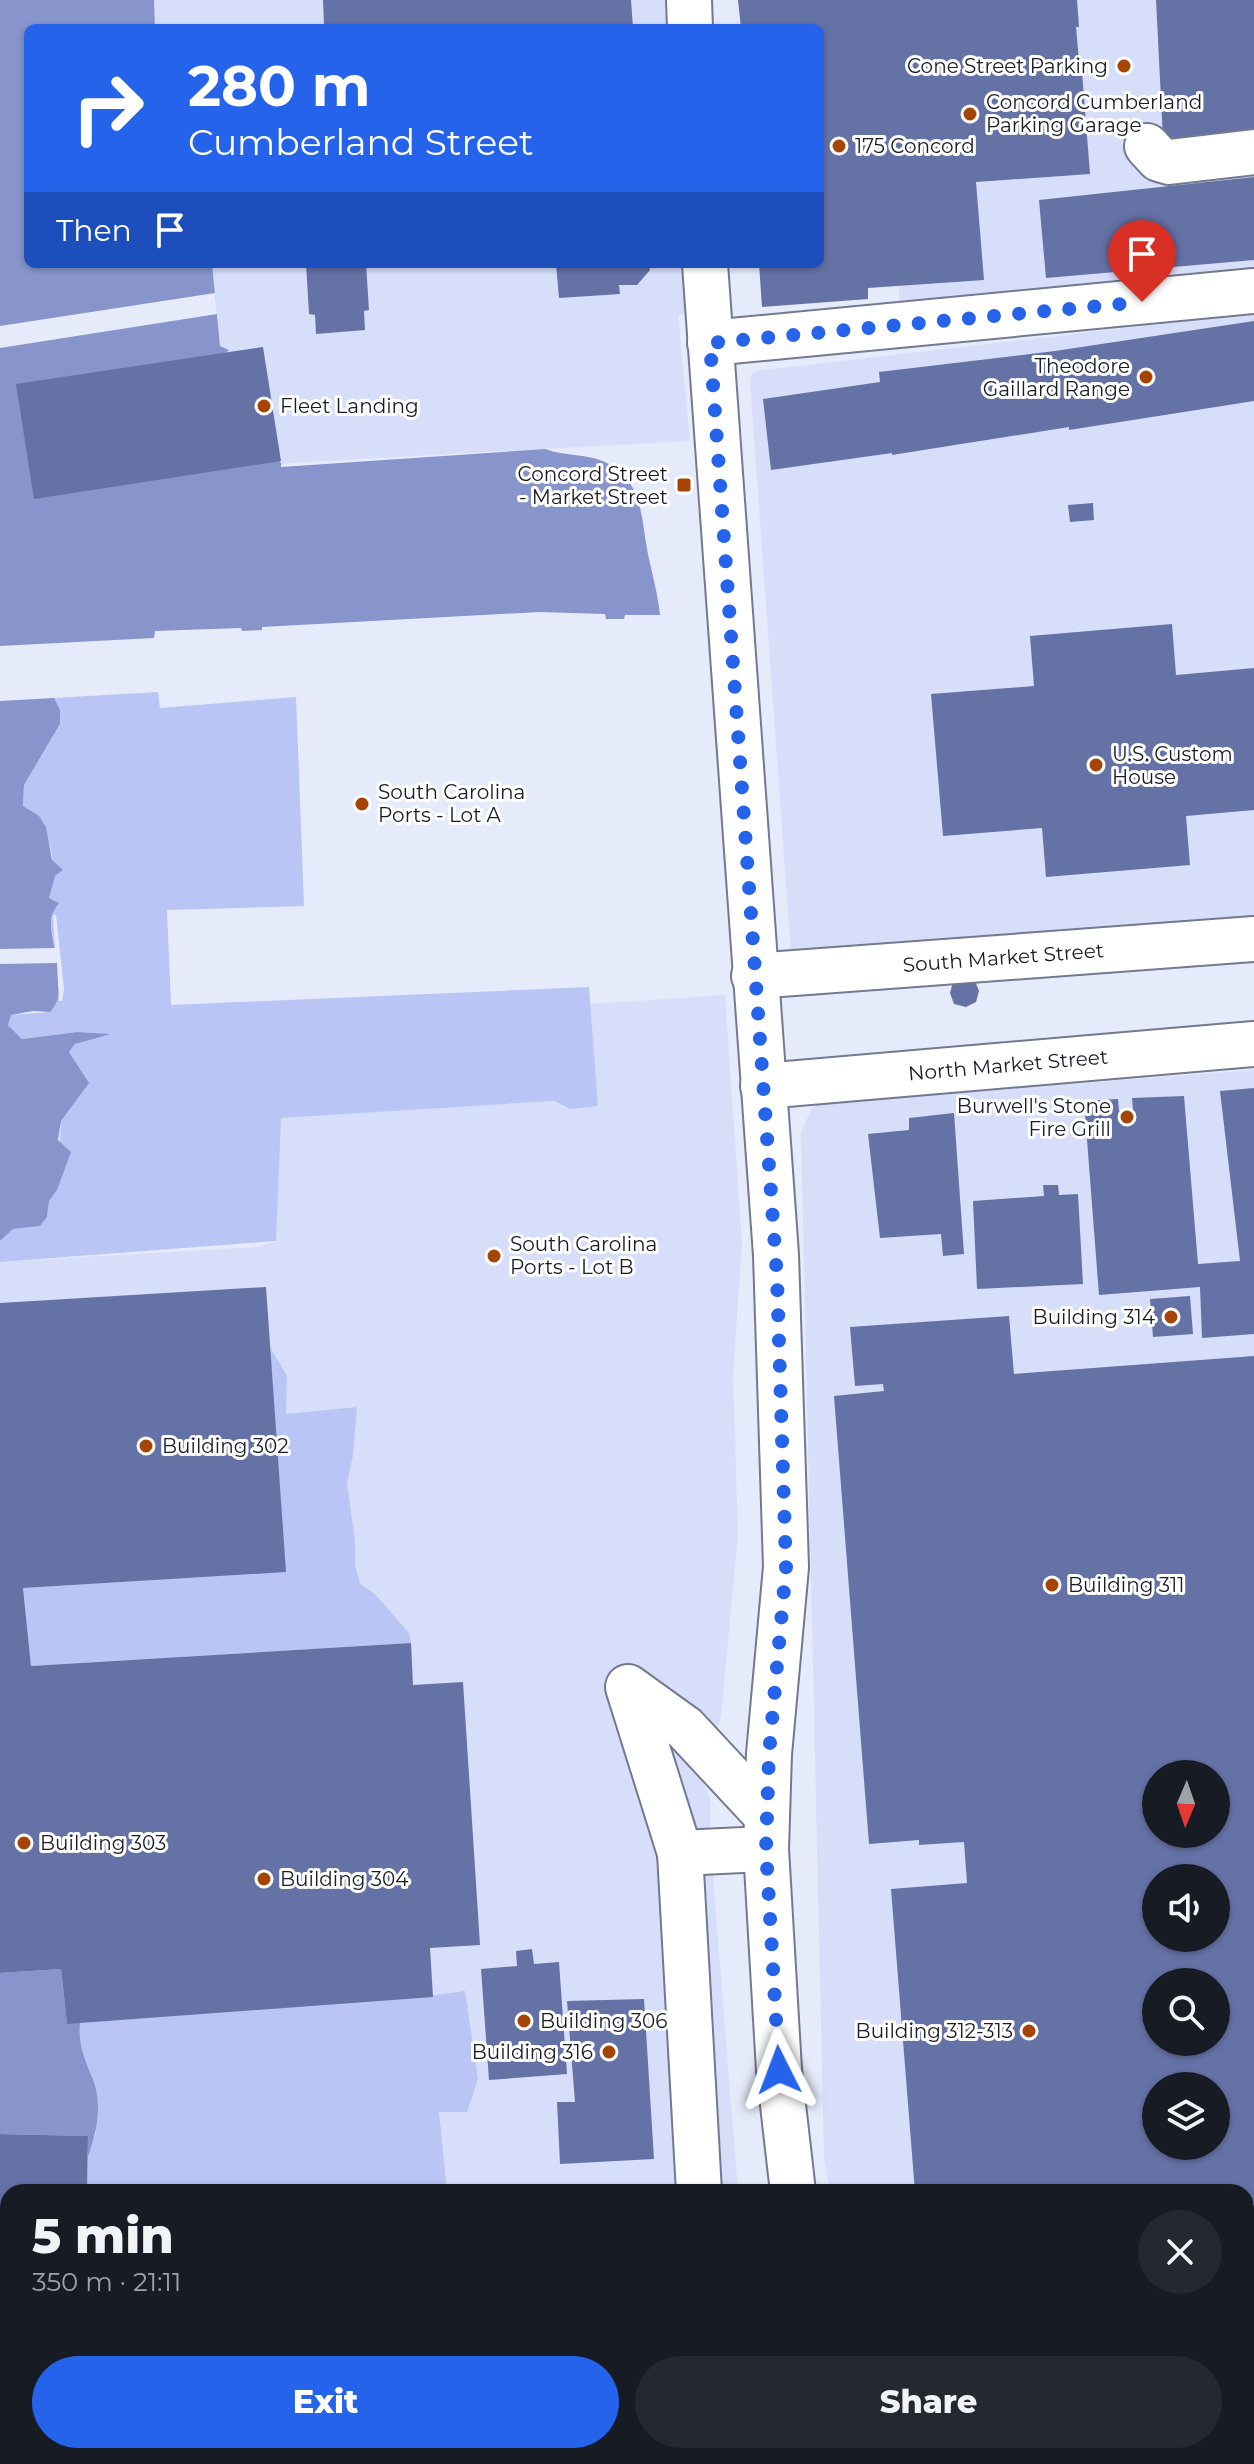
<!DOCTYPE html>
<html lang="en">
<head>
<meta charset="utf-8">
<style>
	body { margin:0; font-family:Montserrat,sans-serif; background:#242831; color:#f1f3f6; height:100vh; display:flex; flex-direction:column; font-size:30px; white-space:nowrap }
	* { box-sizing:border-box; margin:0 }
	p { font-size:26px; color:#9ea1a6 }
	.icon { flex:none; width:44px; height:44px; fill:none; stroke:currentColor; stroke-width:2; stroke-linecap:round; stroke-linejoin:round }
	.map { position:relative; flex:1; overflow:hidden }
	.side { position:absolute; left:0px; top:2184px; width:1254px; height:280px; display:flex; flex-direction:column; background:#171b24; border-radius:24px 24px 0 0; box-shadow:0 2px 6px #0004 }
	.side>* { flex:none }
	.hud { position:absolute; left:24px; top:24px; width:800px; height:244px; border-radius:12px; box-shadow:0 2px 6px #0004; background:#2563eb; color:#fff; overflow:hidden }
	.needle { width:52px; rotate:182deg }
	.tools { position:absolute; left:1142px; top:1760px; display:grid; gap:16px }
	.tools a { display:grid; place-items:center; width:88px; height:88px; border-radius:50%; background:#171b24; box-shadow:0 2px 6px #0004; font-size:40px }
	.pin { position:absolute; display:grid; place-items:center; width:68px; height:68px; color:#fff; margin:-82px -34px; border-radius:50% 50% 50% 0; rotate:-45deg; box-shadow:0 0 8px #0007 }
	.pin .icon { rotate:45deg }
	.me { position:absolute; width:88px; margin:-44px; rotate:357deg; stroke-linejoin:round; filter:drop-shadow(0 0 6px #0008) }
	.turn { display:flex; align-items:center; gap:28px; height:168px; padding:0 32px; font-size:36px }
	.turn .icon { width:104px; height:104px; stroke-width:2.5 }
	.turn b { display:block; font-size:56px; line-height:68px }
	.then { display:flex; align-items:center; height:76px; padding:0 32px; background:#0003; gap:16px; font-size:30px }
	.round { display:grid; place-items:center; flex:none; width:84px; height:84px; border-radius:42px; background:#242831 }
	.head { display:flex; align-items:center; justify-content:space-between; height:136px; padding:0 32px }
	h1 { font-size:48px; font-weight:800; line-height:60px }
	.button { display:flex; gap:16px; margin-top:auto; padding:16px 32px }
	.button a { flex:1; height:92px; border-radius:48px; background:#2563eb; color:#fff; font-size:32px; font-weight:800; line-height:92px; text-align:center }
	.button a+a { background:#242831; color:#f1f3f6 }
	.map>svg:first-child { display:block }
</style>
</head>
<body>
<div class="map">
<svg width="1254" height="2464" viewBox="0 0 1254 2464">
	<rect width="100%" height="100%" fill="#e6ebfb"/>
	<!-- built -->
	<path fill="#d6defa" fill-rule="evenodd" d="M154,0H667L669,28H155Z
		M878,0H1254V271L900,305Z
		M212,264H688L692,313L678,315L690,441L287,463L10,507L0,385L220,346Z
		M1254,313V925L791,954L750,381L752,374L756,371Z
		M725,995L742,1243L733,1375L738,1534L721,1717L700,1776L710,1798L711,1851L738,2192H8V2456H1246V2335H1254V2464H0V1262L256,1247L276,1241L280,1118L554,1101L570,1109L598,1106L590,1004Z
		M1254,1070V2258H1246V2192H830L824,2159L801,1132L811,1110L819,1104L833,1102ZM1156,1774H1216V1834H1156ZM1156,1878H1216V1938H1156ZM1156,1982H1216V2042H1156ZM1156,2086H1216V2146H1156Z"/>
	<!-- green -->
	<path fill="#b9c5f4" d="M158,692L160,708L296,697L304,906L167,910L171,1005L589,987L598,1106L570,1109L554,1101L281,1118L276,1241L0,1262V1241L13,1229L40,1226L47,1217L49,1201L57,1190L61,1121L88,1083L69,1052L75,1044L105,1034L77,1032L22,1039L8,1025L10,1015L50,1012L60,989L50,916L59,903L49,898C51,890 54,881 54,873C53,850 45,817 23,806L24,785L60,724L54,698Z
		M270,1347L287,1376L286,1414L357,1407L353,1455L347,1483L355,1541V1564L360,1584L375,1594L409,1633L411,1643L31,1666L23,1588L285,1571Z
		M465,1991L478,2079L467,2112H439L447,2192H87L88,2157L96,2133L93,2078L84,2062L79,2038L80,2023L422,1997Z"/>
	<!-- water -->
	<path fill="#8795cc" d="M0,0H154L155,28H28V264H212L220,346L229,350L198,374L281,463V467L545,449C567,457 590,453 611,465C644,485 641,521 648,554C652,574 658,594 660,615H625L624,619H606L605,614L539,612L262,627V630L242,631L241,628L155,631L154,638L0,646Z
		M54,698L60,710V724L24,785L23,806L39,816L46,827L52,860L63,870L55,876L49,898L59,903C55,909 51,914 51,920C50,948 72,989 50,1012L33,1011L11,1015L8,1025L22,1039L77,1032L111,1034L75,1044L69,1052L89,1083L61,1121L58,1140L71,1152L57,1190L49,1201L47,1217L40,1226L13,1229L0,1241V701Z
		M61,1969L67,2023H80C78,2044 84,2058 92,2077C103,2103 97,2131 88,2157V2136L0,2134V1973Z"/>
	<!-- pier -->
	<path fill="#e6ebfb" d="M215,293L217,314L0,348V326Z
		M53,915H56L64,989L62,1001H59L57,963L0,964V949L55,948Z"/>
	<!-- building -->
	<path fill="#6572a6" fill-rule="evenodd" d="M323,0H631L633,28H315V26L324,25Z
		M738,0H1077L1079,27H1076L1080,72H1082L1090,174L976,182L984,280L868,288V299L762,307L759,264H820V28H741Z
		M1156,0H1254V130L1163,139Z
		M1254,177V260L1046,278L1039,200Z
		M306,264H366L369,310L364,311L365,330L316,334L315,315L309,314Z
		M556,264H649L650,270L637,285H619L620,294L559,298Z
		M1254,321V401L1069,430V427L892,455V453L771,470L763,399L880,382L879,372L1055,351Z
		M263,347L281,461L34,499L16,384Z
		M1093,503L1094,520L1070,522L1068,505Z
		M1172,624L1176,675L1254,668V810L1186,816L1190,865L1046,877L1042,828L943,836L931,694L1034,686L1030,636Z
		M975,981L979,991L976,1002L966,1007L954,1004L950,993L953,982Z
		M1254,1088V1334L1202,1338L1200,1287L1099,1295L1084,1101L1118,1099L1119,1111L1133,1110L1132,1098L1184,1096L1198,1264L1240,1261L1220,1091Z
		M954,1113L964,1254L943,1256L941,1234L880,1238L868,1134L909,1130V1118Z
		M1043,1185H1058L1059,1195L1078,1194L1083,1284L977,1289L973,1201L1044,1196Z
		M266,1287L286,1572L23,1588L31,1666L411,1643L413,1685L463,1682L480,1945L430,1948L433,1997L67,2024L61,1969L0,1973V1303Z
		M1190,1296L1193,1334L1153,1337L1150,1299Z
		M1009,1316L1014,1374L1254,1356V2203H1246V2192H915L891,1889L967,1883L964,1842L919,1845V1840L869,1844L834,1396L884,1391L883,1384L855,1386L850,1327ZM1156,1774H1216V1834H1156ZM1156,1878H1216V1938H1156ZM1156,1982H1216V2042H1156ZM1156,2086H1216V2146H1156Z
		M532,1949L534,1964L559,1962L567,2074L489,2080L481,1969L517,1966L516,1951Z
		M644,1999L654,2159L560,2164L557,2102H575L567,2001Z
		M0,2134L88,2136L87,2192H8V2456H110L109,2464H0Z
		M1254,2386V2464H951V2456H1246V2387Z"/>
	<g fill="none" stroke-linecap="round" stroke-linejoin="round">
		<!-- minor casing -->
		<g stroke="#727991" stroke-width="48">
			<g id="minor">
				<path d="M689,0L690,28"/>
				<path d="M1147,146L1159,159L1169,162L1254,152"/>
				<path d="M705,264L776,1255L786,1567L769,1754L766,1849L779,2070L793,2192"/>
				<path d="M710,343L1254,291"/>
				<path id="s1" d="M754,976L1254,939"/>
				<path id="s2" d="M763,1086L1254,1044"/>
				<path d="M766,1849L680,1853L628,1687L685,1728L766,1815"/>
				<path d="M680,1853L699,2192"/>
				<path d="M1246,2292H1254"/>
				<path d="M877,2456V2464"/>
				<path d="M922,2456L923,2464"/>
				<path d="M531,2464L537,2456"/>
			</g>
		</g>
		<!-- minor -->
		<use href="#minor" stroke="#fff" stroke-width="44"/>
	</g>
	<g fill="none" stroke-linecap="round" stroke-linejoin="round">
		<!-- route -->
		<path stroke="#2563eb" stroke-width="14" stroke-dasharray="0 25.2" d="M779,2070L766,1849L769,1754L786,1567L777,1277L710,343L1142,302"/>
	</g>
	<!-- markers -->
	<g fill="#a64403" stroke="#fff" stroke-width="3">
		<circle cx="1124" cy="66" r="8"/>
		<circle cx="970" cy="114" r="8"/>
		<circle cx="839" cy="146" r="8"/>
		<circle cx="1146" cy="377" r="8"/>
		<circle cx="264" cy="406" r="8"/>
		<rect x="676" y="477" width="16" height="16" rx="4"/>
		<circle cx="1096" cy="765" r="8"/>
		<circle cx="362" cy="804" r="8"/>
		<circle cx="1127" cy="1117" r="8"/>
		<circle cx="494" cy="1256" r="8"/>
		<circle cx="1171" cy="1317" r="8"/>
		<circle cx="146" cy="1446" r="8"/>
		<circle cx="1052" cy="1585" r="8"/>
		<circle cx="24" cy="1843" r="8"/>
		<circle cx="264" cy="1879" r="8"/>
		<circle cx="524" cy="2021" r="8"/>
		<circle cx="1029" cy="2031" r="8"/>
		<circle cx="609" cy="2052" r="8"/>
	</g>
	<g text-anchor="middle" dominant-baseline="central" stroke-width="6" stroke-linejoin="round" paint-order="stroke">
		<!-- poi labels -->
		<g font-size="20" fill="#191b25" stroke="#fff" text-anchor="start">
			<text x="1108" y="66" text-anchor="end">Cone Street Parking</text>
			<text x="986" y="102">Concord Cumberland<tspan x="986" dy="23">Parking Garage</tspan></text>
			<text x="855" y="146">175 Concord</text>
			<text x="1130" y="366" text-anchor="end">Theodore<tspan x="1130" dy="23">Gaillard Range</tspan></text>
			<text x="280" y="406">Fleet Landing</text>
			<text x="668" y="474" text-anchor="end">Concord Street<tspan x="668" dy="23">- Market Street</tspan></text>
			<text x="1112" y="754">U.S. Custom<tspan x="1112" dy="23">House</tspan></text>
			<text x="378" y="792">South Carolina<tspan x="378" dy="23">Ports - Lot A</tspan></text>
			<text x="1111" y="1106" text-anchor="end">Burwell's Stone<tspan x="1111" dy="23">Fire Grill</tspan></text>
			<text x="510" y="1244">South Carolina<tspan x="510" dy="23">Ports - Lot B</tspan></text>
			<text x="1155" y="1317" text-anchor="end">Building 314</text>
			<text x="162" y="1446">Building 302</text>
			<text x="1068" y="1585">Building 311</text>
			<text x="40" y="1843">Building 303</text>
			<text x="280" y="1879">Building 304</text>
			<text x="540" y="2021">Building 306</text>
			<text x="1013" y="2031" text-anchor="end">Building 312-313</text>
			<text x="593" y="2052" text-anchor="end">Building 316</text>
		</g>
		<!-- street labels -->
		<g font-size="20" fill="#191b25" stroke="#fff">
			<text stroke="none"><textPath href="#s1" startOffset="250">South Market Street</textPath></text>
			<text stroke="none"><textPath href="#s2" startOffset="246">North Market Street</textPath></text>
		</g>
	</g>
</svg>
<div class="tools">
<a><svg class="needle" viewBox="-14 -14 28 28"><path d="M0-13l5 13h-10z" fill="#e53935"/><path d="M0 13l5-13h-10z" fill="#9ea1a6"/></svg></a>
<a><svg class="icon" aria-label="sound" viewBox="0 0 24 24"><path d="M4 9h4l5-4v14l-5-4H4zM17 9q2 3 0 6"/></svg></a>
<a><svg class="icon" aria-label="search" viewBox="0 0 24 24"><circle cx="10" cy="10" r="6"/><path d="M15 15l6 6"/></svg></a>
<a><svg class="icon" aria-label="layers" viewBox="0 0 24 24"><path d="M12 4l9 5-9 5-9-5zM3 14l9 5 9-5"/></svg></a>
</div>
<div class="pin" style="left:1142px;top:302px;background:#d93025"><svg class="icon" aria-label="arrive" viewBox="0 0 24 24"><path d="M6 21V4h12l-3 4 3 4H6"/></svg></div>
<svg class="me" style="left:779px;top:2070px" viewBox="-20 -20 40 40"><path d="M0-17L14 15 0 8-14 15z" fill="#2563eb" stroke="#fff" stroke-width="4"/></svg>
<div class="hud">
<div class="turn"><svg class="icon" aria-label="right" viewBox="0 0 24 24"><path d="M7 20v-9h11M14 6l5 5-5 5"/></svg><div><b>280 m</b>Cumberland Street</div></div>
<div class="then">Then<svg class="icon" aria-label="arrive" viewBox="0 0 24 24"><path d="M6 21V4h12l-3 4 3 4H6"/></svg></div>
</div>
<section class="side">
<div class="head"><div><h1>5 min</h1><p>350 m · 21:11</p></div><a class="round"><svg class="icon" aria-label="close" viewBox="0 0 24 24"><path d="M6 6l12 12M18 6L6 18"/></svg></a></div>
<div class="button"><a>Exit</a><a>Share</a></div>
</section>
</div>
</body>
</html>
